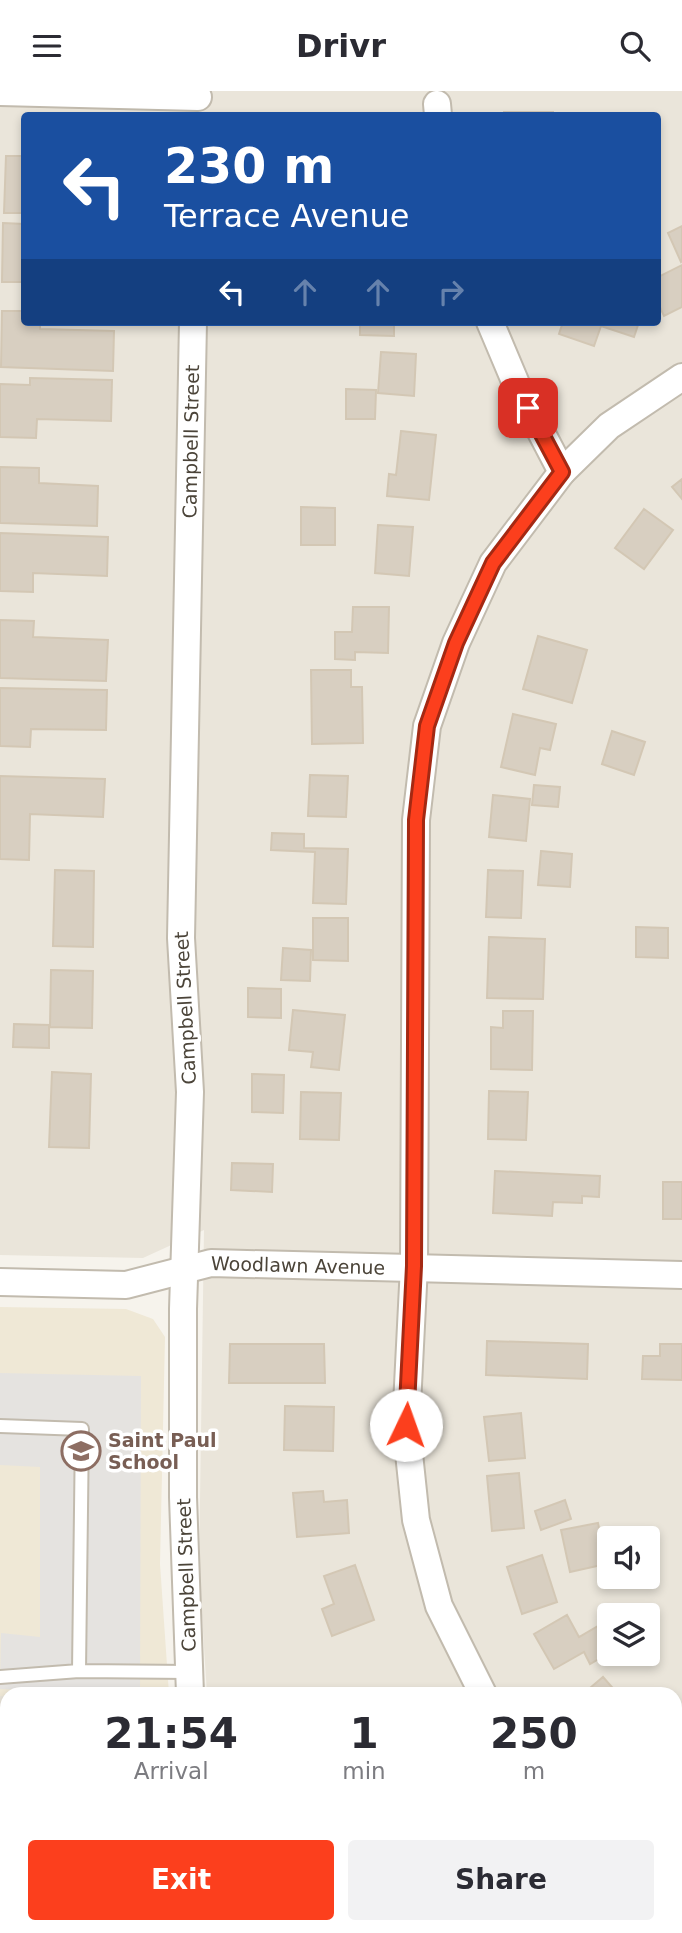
<!DOCTYPE html>
<html lang="en">
<head>
<meta charset="utf-8">
<style>
	body { margin:0; font-family:"DejaVu Sans",sans-serif; background:#f2f2f3; color:#2b2b33; height:100vh; display:flex; flex-direction:column; font-size:26px; white-space:nowrap }
	* { box-sizing:border-box; margin:0 }
	p { font-size:23px; color:#7c7c81 }
	.icon { flex:none; width:38px; height:38px; fill:none; stroke:currentColor; stroke-width:2; stroke-linecap:round; stroke-linejoin:round }
	.map { position:relative; flex:1; overflow:hidden }
	.details { position:absolute; left:0px; top:1596px; width:682px; height:247px; display:flex; flex-direction:column; background:#fff; border-radius:21px 21px 0 0; box-shadow:0 4px 10px #0003 }
	.details>* { flex:none }
	.banner { position:absolute; left:21px; top:21px; width:640px; height:214px; border-radius:7px; box-shadow:0 4px 10px #0003; background:#1a4fa0; color:#fff; overflow:hidden }
	.controls { position:absolute; left:597px; top:1435px; display:grid; gap:14px }
	.controls a { display:grid; place-items:center; width:63px; height:63px; border-radius:7px; background:#fff; box-shadow:0 4px 10px #0003; font-size:35px }
	.pin { position:absolute; display:grid; place-items:center; width:60px; height:60px; color:#fff; margin:-30px; border-radius:14px; box-shadow:0 4px 10px #0006 }
	.me { position:absolute; width:77px; margin:-38px; rotate:3deg; stroke-linejoin:round; filter:drop-shadow(0 0 5px #0008) }
	.turn { display:flex; align-items:center; gap:24px; height:147px; padding:0 28px; font-size:32px }
	.turn .icon { width:91px; height:91px; stroke-width:2.5 }
	.turn b { display:block; font-size:49px; line-height:60px }
	.lanes { display:flex; align-items:center; height:66px; padding:0 28px; background:#0003; justify-content:center; gap:35px; direction:ltr }
	.lanes .off { opacity:.35 }
	.eta { display:flex; justify-content:space-evenly; align-items:center; height:119px; text-align:center }
	.eta b { font-size:42px; font-weight:700; line-height:49px }
	.button { display:flex; gap:14px; margin-top:auto; padding:14px 28px }
	.button a { flex:1; height:80px; border-radius:7px; background:#fc3f1d; color:#fff; font-size:28px; font-weight:700; line-height:80px; text-align:center }
	.button a+a { background:#f2f2f3; color:#2b2b33 }
	header { display:flex; justify-content:space-between; align-items:center; height:91px; padding:0 28px; background:#fff; font-size:32px; font-weight:700 }
	.map>svg:first-child { display:block }
</style>
</head>
<body>
<header><svg class="icon" aria-label="menu" viewBox="0 0 24 24"><path d="M4 6h16M4 12h16M4 18h16"/></svg>Drivr<svg class="icon" aria-label="search" viewBox="0 0 24 24"><circle cx="10" cy="10" r="6"/><path d="M15 15l6 6"/></svg></header>
<div class="map">
<svg width="682" height="1842" viewBox="0 0 682 1842">
	<rect width="100%" height="100%" fill="#f6f3ec"/>
	<!-- residential -->
	<path fill="#eae5da" fill-rule="evenodd" d="M0,0H682V1842H203V1836H676V1603H207L199,1478L204,1139L143,1167L0,1164ZM24,24H658V231H24ZM609,1447H648V1486H609ZM609,1524H648V1563H609Z
		M0,1605H7V1836H166V1842H0Z"/>
	<!-- education -->
	<path fill="#efe8d6" d="M0,1216L126,1218L153,1228L165,1246L160,1473L169,1603L0,1605Z"/>
	<!-- parking -->
	<path fill="#e5e3e0" d="M0,1282L141,1285L140,1603L0,1598L1,1542L40,1546V1376L0,1374Z"/>
	<!-- water -->
	<path fill="#a9d4f2" d="M0,1638H7V1730H0Z"/>
	<!-- building -->
	<path fill="#d8cfc1" stroke="#d3c7b4" stroke-width="2" d="M504,21H553V24H504Z
		M6,65H24V122H4Z
		M3,132L24,133V191H2Z
		M682,135V170L681,171L668,142Z
		M682,174V216L664,225L658,212V186Z
		M2,220H24V231H40V238L114,240L113,280L1,276Z
		M360,231H394V245L360,244Z
		M563,231H639L634,246L601,235L594,255L559,243Z
		M381,261L416,263L414,305L378,302Z
		M30,287L112,289L111,330L37,328L36,347L0,346V293L30,294Z
		M346,298L376,299L375,328H346Z
		M401,340L436,344L429,409L387,405L389,383L396,384Z
		M0,376L39,377V392L98,395L97,435L0,432Z
		M682,388V408L672,396Z
		M301,416L335,417V454H301Z
		M644,418L673,439L644,478L615,457Z
		M378,434L413,436L409,485L375,482Z
		M0,442L108,446L107,485L33,482V501L0,500Z
		M353,516H389L388,562L355,561V569L335,568V541H352Z
		M0,529L34,530L33,546L108,549L106,590L0,587Z
		M538,545L587,559L572,612L523,598Z
		M311,579H351V596H362L363,652L312,653Z
		M0,597L107,599L106,639L31,638L30,656L0,655Z
		M513,623L556,633L550,659L540,657L535,684L501,676Z
		M612,640L645,651L634,684L602,673Z
		M310,684L348,685L346,726L308,725Z
		M0,685L105,688L103,726L30,723L29,769L0,768Z
		M534,694L560,696L558,716L532,714Z
		M493,704L530,708L526,750L489,746Z
		M272,742L304,743V757L348,758L346,813L313,812L315,761L271,759Z
		M541,760L572,763L570,796L538,794Z
		M55,779L94,780L93,856L53,855Z
		M488,779L523,780L521,827L486,826Z
		M313,827H348V870L313,869Z
		M636,836L668,837V867L636,866Z
		M489,846L545,848L543,908L487,907Z
		M283,857L311,859L310,890L281,889Z
		M51,879L93,880L92,937L50,936Z
		M248,897L281,898V927L248,926Z
		M293,919L345,924L339,979L311,976L313,961L289,959Z
		M503,920H533L532,979L491,978V936L503,937Z
		M14,933L49,934V957L13,956Z
		M52,981L91,983L89,1057L49,1056Z
		M252,983L284,984L283,1022L252,1021Z
		M489,1000L528,1001L526,1049L488,1048Z
		M301,1001L341,1002L339,1049L300,1048Z
		M232,1072L273,1073L272,1101L231,1099Z
		M495,1080L600,1085L599,1106L582,1105V1112L553,1111L552,1125L493,1122Z
		M663,1091H682V1128H663Z
		M487,1250L588,1253L587,1288L486,1284Z
		M230,1253H324L325,1292H229Z
		M660,1253H682V1289L642,1288L643,1265H660Z
		M285,1315L334,1316L333,1360L284,1359Z
		M521,1322L525,1367L489,1370L484,1326Z
		M519,1382L524,1437L492,1440L487,1385Z
		M323,1400L324,1411L347,1409L349,1442L297,1446L293,1402Z
		M565,1409L571,1428L541,1439L535,1420Z
		M598,1432L606,1473L570,1481L561,1439Z
		M542,1464L557,1511L522,1523L507,1476Z
		M355,1474L374,1529L332,1545L322,1518L334,1513L324,1485Z
		M567,1524L579,1546L605,1531L609,1539V1562L590,1573L584,1561L554,1578L534,1543Z
		M603,1586L618,1603H583Z
		M562,1836H609L617,1842H561L559,1840Z"/>
	<g fill="none" stroke-linecap="round" stroke-linejoin="round">
		<!-- lane casing -->
		<g stroke="#c2bbae" stroke-width="16">
			<path id="lane" d="M0,1335L82,1338L79,1580L190,1581
				M0,1586L79,1580"/>
		</g>
		<!-- street casing -->
		<g stroke="#c2bbae" stroke-width="30">
			<g id="street">
				<path d="M0,1L198,6"/>
				<path d="M437,13L438,24"/>
				<path d="M490,231L517,295L562,381"/>
				<path id="s1" d="M0,1191L126,1194L211,1172L682,1184"/>
				<path id="s2" d="M190,1603L183,1406V1218L190,1001L181,847L193,231"/>
				<path d="M483,1603L439,1515L416,1429L406,1334L414,1175L416,729L427,635L456,552L493,472L562,381L609,335L682,286"/>
				<path d="M0,1779H7"/>
				<path d="M676,1791L682,1795"/>
				<path d="M0,1810H7"/>
				<path d="M187,1842V1836"/>
				<path d="M409,1842L416,1836"/>
			</g>
		</g>
		<!-- lane -->
		<use href="#lane" stroke="#fff" stroke-width="12"/>
		<!-- street -->
		<use href="#street" stroke="#fff" stroke-width="26"/>
	</g>
	<g fill="none" stroke-linecap="round" stroke-linejoin="round">
		<!-- route casing -->
		<g stroke="#a42913" stroke-width="18">
			<path id="route" d="M406,1334L414,1175L416,729L427,635L456,552L493,472L562,381L528,317"/>
		</g>
		<!-- route -->
		<use href="#route" stroke="#fc3f1d" stroke-width="12"/>
	</g>
	<!-- icons -->
	<defs>
		<g id="school-ring" transform="scale(2.0125)"><circle r="9.5" fill="#fff" stroke="#8d6e63" stroke-width="1.5"/><path d="M0-5L7-2L0 1L-7-2ZM-4 1L0 2.5L4 1V4Q0 6-4 4Z" fill="#8d6e63"/></g>
	</defs>
	<g fill-rule="evenodd">
		<use href="#school-ring" x="81" y="1360"/>
	</g>
	<g text-anchor="middle" dominant-baseline="central" stroke-width="7" stroke-linejoin="round" paint-order="stroke">
		<!-- street labels -->
		<g font-size="19" fill="#4b4439" stroke="#fff">
			<text stroke="none"><textPath href="#s2" startOffset="1253">Campbell Street</textPath></text>
			<text transform="translate(185 917) rotate(-93)">Campbell Street</text>
			<text stroke="none"><textPath href="#s1" startOffset="301">Woodlawn Avenue</textPath></text>
			<text transform="translate(186 1484) rotate(-92)">Campbell Street</text>
		</g>
		<!-- education labels -->
		<g font-size="19" font-weight="bold" fill="#785e54" stroke="#fff" text-anchor="start">
			<text x="108" y="1349">Saint Paul<tspan x="108" dy="22">School</tspan></text>
		</g>
	</g>
</svg>
<div class="controls">
<a><svg class="icon" aria-label="sound" viewBox="0 0 24 24"><path d="M4 9h4l5-4v14l-5-4H4zM17 9q2 3 0 6"/></svg></a>
<a><svg class="icon" aria-label="layers" viewBox="0 0 24 24"><path d="M12 4l9 5-9 5-9-5zM3 14l9 5 9-5"/></svg></a>
</div>
<div class="pin" style="left:528px;top:317px;background:#d93025"><svg class="icon" aria-label="arrive" viewBox="0 0 24 24"><path d="M6 21V4h12l-3 4 3 4H6"/></svg></div>
<svg class="me" style="left:406px;top:1334px" viewBox="-20 -20 40 40"><circle r="19" fill="#fff"/><path d="M0-13L10 11 0 6-10 11z" fill="#fc3f1d"/></svg>
<div class="banner">
<div class="turn"><svg class="icon" aria-label="left" viewBox="0 0 24 24"><path d="M17 20v-9H6M10 6l-5 5 5 5"/></svg><div><b>230 m</b>Terrace Avenue</div></div>
<div class="lanes"><svg class="icon" aria-label="left" viewBox="0 0 24 24"><path d="M17 20v-9H6M10 6l-5 5 5 5"/></svg><svg class="icon off" aria-label="ahead" viewBox="0 0 24 24"><path d="M12 20V5M6 11l6-6 6 6"/></svg><svg class="icon off" aria-label="ahead" viewBox="0 0 24 24"><path d="M12 20V5M6 11l6-6 6 6"/></svg><svg class="icon off" aria-label="right" viewBox="0 0 24 24"><path d="M7 20v-9h11M14 6l5 5-5 5"/></svg></div>
</div>
<section class="details">
<div class="eta">
<div><b>21:54</b><p>Arrival</p></div>
<div><b>1</b><p>min</p></div>
<div><b>250</b><p>m</p></div>
</div>
<div class="button"><a>Exit</a><a>Share</a></div>
</section>
</div>
</body>
</html>
